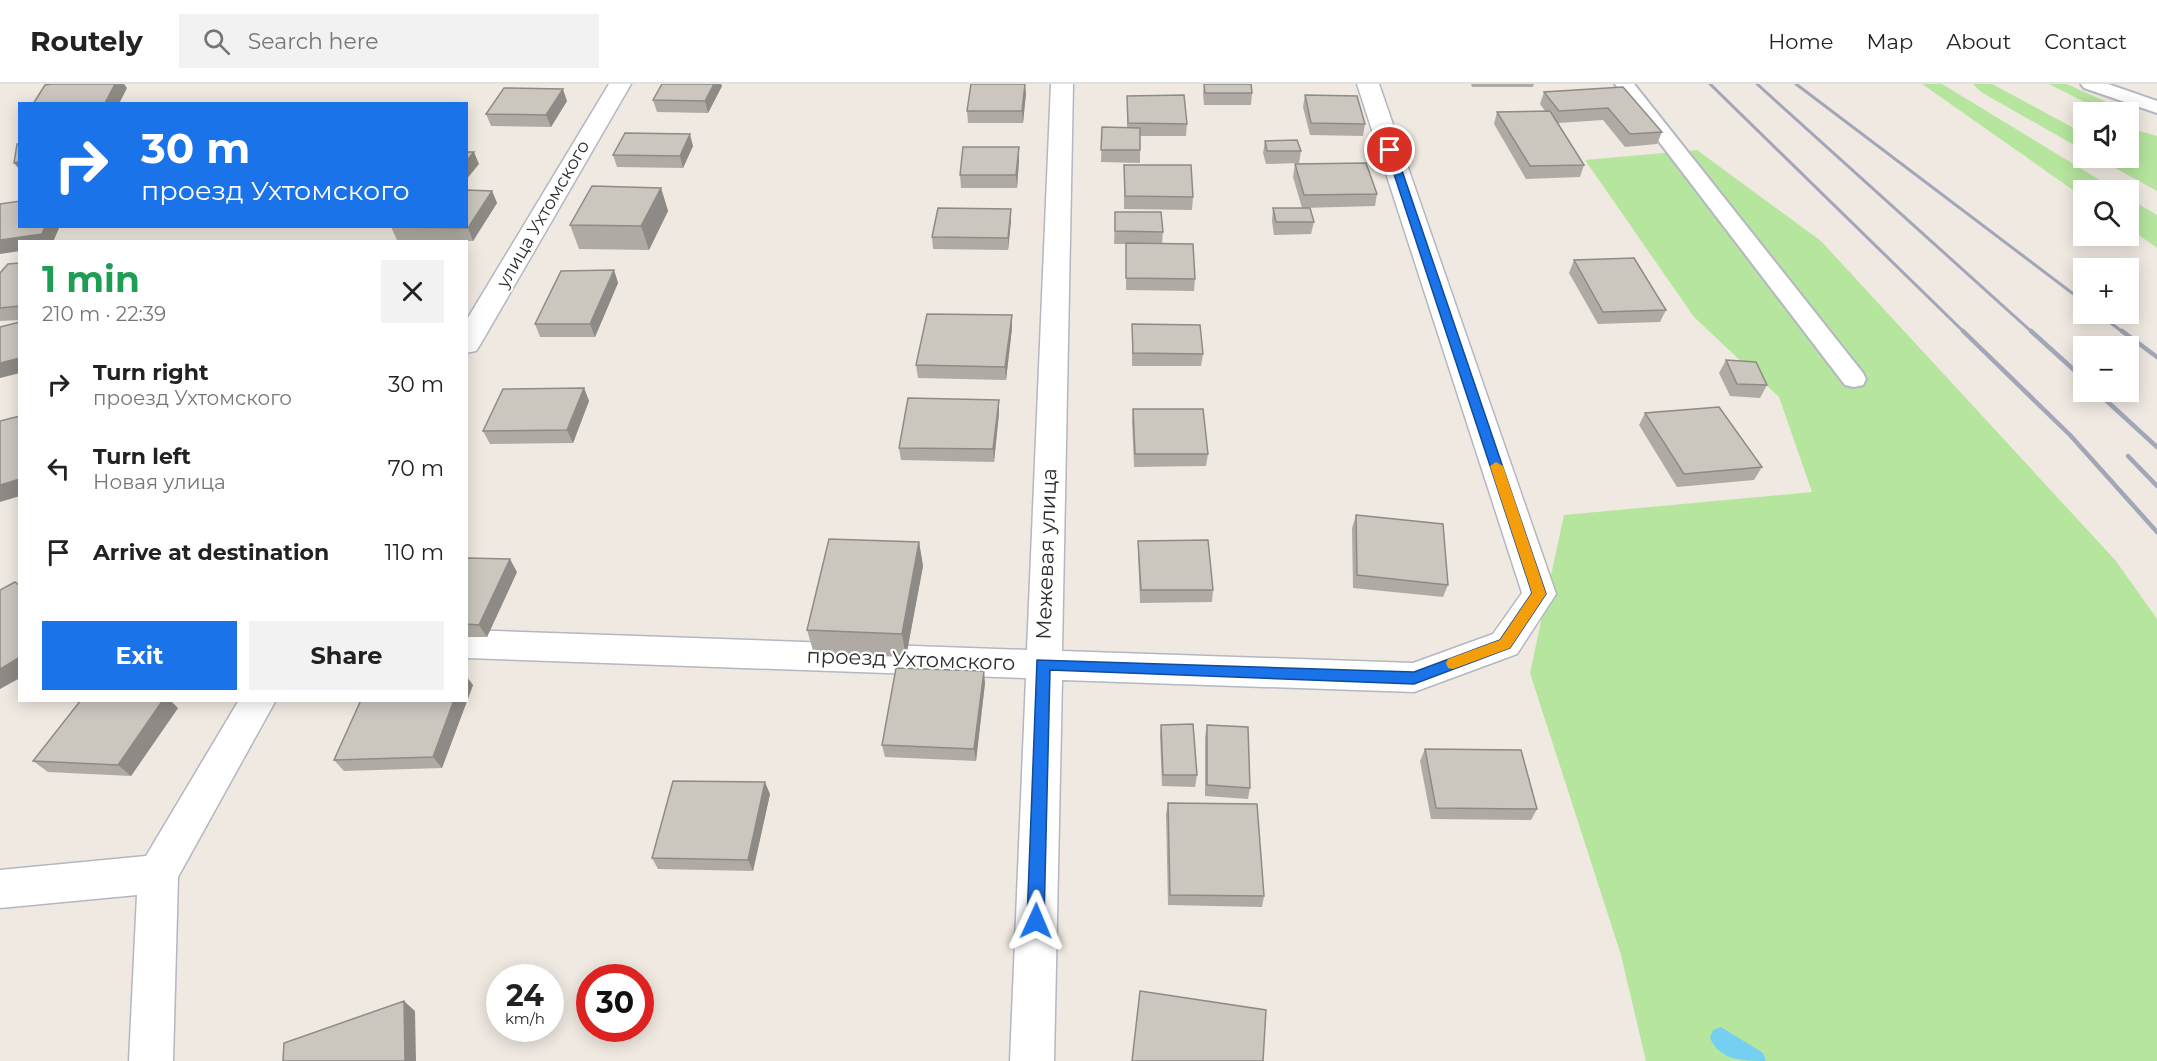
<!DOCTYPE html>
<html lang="en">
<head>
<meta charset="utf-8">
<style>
	body { margin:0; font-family:Montserrat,sans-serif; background:#f2f2f2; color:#222; height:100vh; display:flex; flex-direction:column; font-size:22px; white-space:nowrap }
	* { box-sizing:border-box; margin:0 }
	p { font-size:20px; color:#767676 }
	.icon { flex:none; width:33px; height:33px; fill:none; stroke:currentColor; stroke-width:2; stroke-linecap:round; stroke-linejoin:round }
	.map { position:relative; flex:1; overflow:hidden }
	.drawer { position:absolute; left:18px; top:156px; width:450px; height:462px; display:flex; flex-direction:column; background:#fff; border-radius:0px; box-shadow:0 3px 15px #0003 }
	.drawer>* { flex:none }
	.guide { position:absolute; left:18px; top:18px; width:450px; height:126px; border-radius:0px; box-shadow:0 3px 15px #0003; background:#1a73e8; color:#fff; overflow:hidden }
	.tools { position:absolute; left:2073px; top:18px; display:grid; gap:12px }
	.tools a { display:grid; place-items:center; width:66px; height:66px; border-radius:0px; background:#fff; box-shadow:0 3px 15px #0003; font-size:30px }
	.speed { position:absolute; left:486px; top:880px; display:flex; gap:12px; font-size:30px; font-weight:700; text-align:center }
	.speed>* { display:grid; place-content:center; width:78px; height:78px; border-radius:50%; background:#fff; box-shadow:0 3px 15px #0003; line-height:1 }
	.speed small { font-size:15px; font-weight:400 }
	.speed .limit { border:9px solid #d22; background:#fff; color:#111 }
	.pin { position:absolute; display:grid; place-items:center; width:51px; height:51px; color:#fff; margin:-26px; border:3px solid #fff; border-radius:50%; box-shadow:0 2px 6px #0007 }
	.me { position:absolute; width:66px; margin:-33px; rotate:1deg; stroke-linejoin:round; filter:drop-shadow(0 0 4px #0008) }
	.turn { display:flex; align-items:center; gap:21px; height:126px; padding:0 24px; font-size:27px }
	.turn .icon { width:78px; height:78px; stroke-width:2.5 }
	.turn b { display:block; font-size:42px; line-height:51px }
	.round { display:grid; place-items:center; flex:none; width:63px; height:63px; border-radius:0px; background:#f2f2f2 }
	.summary { display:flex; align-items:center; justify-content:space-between; height:102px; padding:0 24px }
	h1 { font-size:36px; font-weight:700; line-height:45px; color:#1e9e55 }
	.action { display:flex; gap:12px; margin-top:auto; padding:12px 24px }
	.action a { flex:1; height:69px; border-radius:0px; background:#1a73e8; color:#fff; font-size:24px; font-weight:700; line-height:69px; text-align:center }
	.action a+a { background:#f2f2f2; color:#222 }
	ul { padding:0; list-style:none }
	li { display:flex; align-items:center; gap:18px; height:84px; padding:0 24px }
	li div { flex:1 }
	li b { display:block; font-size:22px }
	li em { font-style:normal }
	header { display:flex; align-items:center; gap:36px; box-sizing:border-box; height:84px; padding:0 30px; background:#fff; border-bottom:2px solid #e0e0e0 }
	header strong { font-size:28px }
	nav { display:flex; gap:33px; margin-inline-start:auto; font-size:21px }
	.search { width:420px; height:54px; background:#f2f2f2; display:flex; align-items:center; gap:15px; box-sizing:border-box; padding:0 21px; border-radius:0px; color:#767676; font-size:22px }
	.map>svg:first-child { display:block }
</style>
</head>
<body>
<header>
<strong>Routely</strong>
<div class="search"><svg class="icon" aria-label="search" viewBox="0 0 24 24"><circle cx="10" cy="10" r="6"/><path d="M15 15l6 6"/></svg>Search here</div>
<nav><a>Home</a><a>Map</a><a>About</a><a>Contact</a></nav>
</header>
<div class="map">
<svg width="2157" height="977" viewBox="0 0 2157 977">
	<rect width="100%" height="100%" fill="#efe9e1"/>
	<!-- green -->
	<path fill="#b6e59e" d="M1922,0H1942L2116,106H2084L2083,113Z
		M1973,0H1992L2083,49V66L1981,8Z
		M2049,0H2067L2128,28L2100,26Z
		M2129,44L2157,52V107L2097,74H2128Z
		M1697,66L1821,157L2116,477L2157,535V977H1646L1621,871L1530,589L1564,431L1812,408L1779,313L1694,233L1585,76Z
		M2128,114L2157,131V164L2129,144Z"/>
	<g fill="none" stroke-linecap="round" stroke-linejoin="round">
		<!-- stream -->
		<path fill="#75cff0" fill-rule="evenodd" d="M1721,943L1763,969L1766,977C1744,977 1720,977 1710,954L1713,946Z"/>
		<!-- service casing -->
		<g stroke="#b4b7c1" stroke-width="4">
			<path id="service" d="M1615,0H1634L1863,289L1866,295L1863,301L1854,303L1845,301Z
				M2081,0H2108L2157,17V29L2084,4Z"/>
		</g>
		<!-- minor casing -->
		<g stroke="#b4b7c1" stroke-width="3">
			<path id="minor" d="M609,0H631L480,261L476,267L466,269V237Z
				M1051,0H1073L1062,567L1413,579L1493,550L1522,509L1357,0H1379L1556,510L1517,570L1414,608L1062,596L1054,977H1010L1026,594L466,574V546L1027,566Z
				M239,616H276L178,793L173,977H129L137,811L0,824V786L146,772Z"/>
		</g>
		<!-- service -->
		<use href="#service" fill="#fff" fill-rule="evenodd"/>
		<!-- minor -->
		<use href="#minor" fill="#fff" fill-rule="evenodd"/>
		<!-- rail-far1 -->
		<path stroke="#a3a6b8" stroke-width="3" d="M1710,0L1965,249
			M1757,0L2033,249
			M1796,0L2084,218
			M2099,230L2124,249"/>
		<!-- rail -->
		<path stroke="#a3a6b8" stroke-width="4.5" d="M1963,247L2070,351L2157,448
			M2031,247L2084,295
			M2122,247L2157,273
			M2097,308L2157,363
			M2128,372L2157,402"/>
	</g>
	<!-- wall -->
	<path fill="#afaba4" d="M1204,0L1252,9L1251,21H1204L1203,9Z
		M1471,0H1534L1533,3H1472Z
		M722,2L708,29L657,28L653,16Z
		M1623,3L1662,48L1657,60L1625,63L1603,36L1558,39L1584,81L1580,93L1526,95L1494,40L1497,28L1545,27L1540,20L1544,8Z
		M1026,9L1023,39H968L967,27Z
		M1305,11L1365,40L1363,52L1310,51L1303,23Z
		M1127,12L1187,40L1186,52H1140V79L1101,78L1102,43L1127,44Z
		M567,17L551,43L491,42L486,30Z
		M1265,57L1301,67L1299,79L1266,80L1263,69Z
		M693,62L683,84L617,83L613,71Z
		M1019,63V76L1017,104H961L960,91Z
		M1295,80L1377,110L1375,122L1302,124L1293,93Z
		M1124,81L1193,113L1192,126L1124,125Z
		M661,104L668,127L649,166L579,165L570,141Z
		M492,107L497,119L473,157L397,156L391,143Z
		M1273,124L1314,138L1311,150L1274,151L1272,137Z
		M1115,128L1163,148L1162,159L1195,195L1194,207L1126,206V160H1114Z
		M1011,137L1008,166L933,165L932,153Z
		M1574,176L1666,226L1660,238L1598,240L1569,189Z
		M20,179V236L0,237V189Z
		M614,186L618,199L595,253H540L535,240Z
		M1132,240L1203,270L1201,282H1132Z
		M1012,244L1006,296L918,294L916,281Z
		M1726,276L1767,301L1760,314L1730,312L1719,289Z
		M584,304L589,317L573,359L490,360L483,347Z
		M999,316V329L994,378L901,376L899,364Z
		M1133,325L1208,370L1206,382L1134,383L1132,337Z
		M1645,329L1762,383L1754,396L1677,403L1639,341Z
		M1356,431L1448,501L1443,513L1353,504L1352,444Z
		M1138,457L1213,506L1212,518L1140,519L1138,469Z
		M919,458L923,482L906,573L814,570L807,546Z
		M466,474L517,488L487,553H466Z
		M466,592L473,601L442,684L344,687L334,676L466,616Z
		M985,599L976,677L885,673L882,661Z
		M178,624L131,692L48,688L33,677Z
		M1161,641L1197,691L1195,703L1162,702L1160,652Z
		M1207,641L1250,704L1248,715L1205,712V653Z
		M1425,665L1537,725L1531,736L1431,735L1420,677Z
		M770,710L753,787L658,785L652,774Z
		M1168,719L1264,812L1262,823L1168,821L1166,730Z"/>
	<!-- shaded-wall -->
	<path fill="#8e8b86" d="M115,0H124L127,4L119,20H101Z
		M714,0H721L722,2L708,29L705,17Z
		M1025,0L1026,9L1023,39L1022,27Z
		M563,5L567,17L551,43L546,31Z
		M690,50L693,62L683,84L680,72Z
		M1019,63V76L1017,104L1016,91Z
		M474,68L479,80L466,96V77Z
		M20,77V86L14,79Z
		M661,104L668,127L649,166L641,142Z
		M492,107L497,119L473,157L468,144Z
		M1011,125V137L1008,166V154Z
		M45,142H60L53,158H20V167L0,170V156Z
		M614,186L618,199L595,253L590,240Z
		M1012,231V244L1006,296L1005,283Z
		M20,274V289L0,294V279Z
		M584,304L589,317L573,359L567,346Z
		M999,316V329L994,378L993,365Z
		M20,395V412L0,418V401Z
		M919,458L923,482L906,573L902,550Z
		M510,475L517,488L487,553L479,541Z
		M20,573V594L0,605V585Z
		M984,587L985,599L976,677L974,665Z
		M466,592L473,601L442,684L433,673L454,616H466Z
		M163,616H170L178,624L131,692L118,681Z
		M765,698L770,710L753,787L748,776Z
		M404,917L415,927L416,977H405Z"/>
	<!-- building -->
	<path fill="#cbc7bf" stroke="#8e8b86" stroke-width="1.5" d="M52,0H115L105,19L33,20L45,1Z
		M662,0H714L705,17L653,16Z
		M971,0H1025L1022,27H967Z
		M1204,0H1251L1252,9H1205Z
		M1623,3L1662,48L1630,50L1608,24L1559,27L1544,8Z
		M504,4L563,5L546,31L486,30Z
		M1184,11L1187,40L1128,39L1127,12Z
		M1305,11L1357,12L1365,40L1311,39Z
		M1550,27L1584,81L1530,82L1497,28Z
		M1102,43L1140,44V66H1101Z
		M625,49L690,50L680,72L613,71Z
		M1297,56L1301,67H1267L1265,57Z
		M17,60H20V77L14,79Z
		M963,63H1019L1016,91H960Z
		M466,68H474L466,77Z
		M1366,79L1377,110L1304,111L1295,80Z
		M1124,81H1191L1193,113L1125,112Z
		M592,102L661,104L641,142L570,141Z
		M466,106L492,107L468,144L391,143L392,142H466Z
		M20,117V142H45L42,150L0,156V120Z
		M938,124L1011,125L1008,154L932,153Z
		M1273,124H1310L1314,138H1276Z
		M1115,128H1161L1163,148L1115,147Z
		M1126,159L1193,160L1195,195L1126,194Z
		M1634,174L1666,226L1603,228L1574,176Z
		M20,179V222L0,224V189L8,180Z
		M614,186L590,240H535L561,187Z
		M927,230L1012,231L1005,283L916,281Z
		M20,238V274L0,279V243Z
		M1132,240L1200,241L1203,270L1133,269Z
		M1726,276L1756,278L1767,301L1737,300Z
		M584,304L567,346L483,347L503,305Z
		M908,314L999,316L993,365L899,364Z
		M1719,323L1762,383L1684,390L1645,329Z
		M1133,325H1203L1208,370H1135Z
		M20,332V395L0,401V337Z
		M1356,431L1443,440L1448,501L1357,491Z
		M829,455L919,458L902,550L807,546Z
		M1208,456L1213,506H1141L1138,457Z
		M466,474L510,475L479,541L466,540Z
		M15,498L20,502V573L0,585V506Z
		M896,584L984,587L974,665L882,661Z
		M81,616H163L118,681L33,677Z
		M361,616H454L433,673L334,676Z
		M1193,640L1197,691H1163L1161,641Z
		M1207,641L1248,643L1250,704L1207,701Z
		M1425,665L1521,666L1537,725L1436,724Z
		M673,697L765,698L748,776L652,774Z
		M1168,719L1257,720L1264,812L1170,811Z
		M1140,907L1266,926L1263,977H1132Z
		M404,917L405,977H283L284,959Z"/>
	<!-- route -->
	<path fill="#1a73e8" stroke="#114b97" stroke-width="1.5" d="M1390,64L1395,66L1546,510L1510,564L1414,600L1050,586L1044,837L1042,843L1036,845L1030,843L1027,837L1037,576L1414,588L1500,556L1532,509L1386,66Z"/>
	<!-- slow -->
	<path fill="#f59e0b" d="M1496,378L1503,382L1546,510L1510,564L1453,585L1448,584L1446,579L1448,575L1500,556L1532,509L1490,382Z"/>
	<g text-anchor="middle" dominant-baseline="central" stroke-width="4.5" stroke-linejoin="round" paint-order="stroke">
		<!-- far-street labels -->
		<g font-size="18" fill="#2e2e2e" stroke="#fff">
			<text transform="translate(543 130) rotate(-60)">улица Ухтомского</text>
		</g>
		<!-- street labels -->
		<g font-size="21" fill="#2e2e2e" stroke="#fff">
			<text transform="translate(1046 470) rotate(-88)">Межевая улица</text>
			<text transform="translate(911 575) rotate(2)">проезд Ухтомского</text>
		</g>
	</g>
</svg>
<div class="tools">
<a><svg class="icon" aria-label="sound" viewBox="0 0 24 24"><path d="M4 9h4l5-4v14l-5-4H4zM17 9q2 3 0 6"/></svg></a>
<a><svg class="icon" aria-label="search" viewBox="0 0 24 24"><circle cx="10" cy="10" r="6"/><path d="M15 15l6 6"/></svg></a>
<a>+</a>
<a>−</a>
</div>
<div class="speed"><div>24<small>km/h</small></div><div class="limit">30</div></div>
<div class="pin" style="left:1390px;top:66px;background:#d93025"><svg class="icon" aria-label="arrive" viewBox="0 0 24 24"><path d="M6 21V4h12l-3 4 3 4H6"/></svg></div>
<svg class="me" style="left:1036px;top:837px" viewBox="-20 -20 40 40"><path d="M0-17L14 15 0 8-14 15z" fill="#1a73e8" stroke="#fff" stroke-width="4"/></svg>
<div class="guide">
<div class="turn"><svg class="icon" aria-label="right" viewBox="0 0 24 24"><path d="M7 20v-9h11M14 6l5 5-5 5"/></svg><div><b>30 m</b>проезд Ухтомского</div></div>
</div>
<section class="drawer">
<div class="summary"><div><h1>1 min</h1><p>210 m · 22:39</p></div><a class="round"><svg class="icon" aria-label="close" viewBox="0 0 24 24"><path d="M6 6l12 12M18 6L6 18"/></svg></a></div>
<ul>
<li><svg class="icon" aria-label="right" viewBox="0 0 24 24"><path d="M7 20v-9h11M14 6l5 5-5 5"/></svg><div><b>Turn right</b><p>проезд Ухтомского</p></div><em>30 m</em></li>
<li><svg class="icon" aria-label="left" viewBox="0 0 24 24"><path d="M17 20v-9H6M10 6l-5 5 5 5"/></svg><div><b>Turn left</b><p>Новая улица</p></div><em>70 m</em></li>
<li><svg class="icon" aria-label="arrive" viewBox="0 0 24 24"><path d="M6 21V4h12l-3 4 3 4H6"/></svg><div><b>Arrive at destination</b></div><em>110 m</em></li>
</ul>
<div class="action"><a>Exit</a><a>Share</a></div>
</section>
</div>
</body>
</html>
